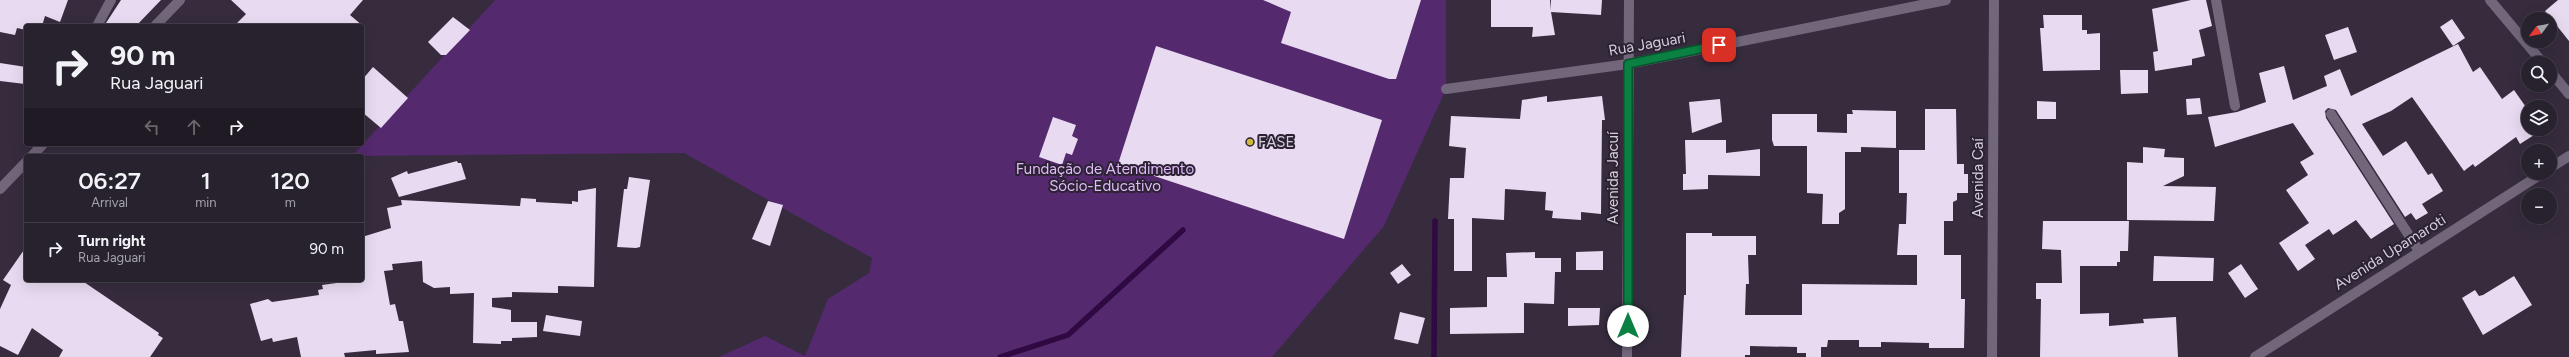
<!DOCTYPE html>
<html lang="en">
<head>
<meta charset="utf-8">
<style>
	body { margin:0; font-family:Figtree,sans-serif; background:#302936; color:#f1f3f6; height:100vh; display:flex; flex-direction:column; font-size:15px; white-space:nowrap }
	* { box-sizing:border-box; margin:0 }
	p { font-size:13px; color:#a5a3aa }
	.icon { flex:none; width:22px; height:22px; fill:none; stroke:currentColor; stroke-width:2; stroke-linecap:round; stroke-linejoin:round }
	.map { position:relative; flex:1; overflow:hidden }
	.drawer { position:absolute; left:24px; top:154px; width:340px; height:128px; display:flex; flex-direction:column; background:#28212e; border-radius:4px; box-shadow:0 4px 16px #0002,0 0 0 1px #443e4a }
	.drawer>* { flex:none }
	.guide { position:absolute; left:24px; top:24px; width:340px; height:122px; border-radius:4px; box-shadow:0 4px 16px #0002,0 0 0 1px #443e4a; background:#28212e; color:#f1f3f6; overflow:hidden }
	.needle { width:26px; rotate:238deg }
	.buttons { position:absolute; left:2521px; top:12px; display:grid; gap:8px }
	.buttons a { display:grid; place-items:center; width:36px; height:36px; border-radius:50%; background:#28212e; box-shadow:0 4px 16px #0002,0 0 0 1px #443e4a; font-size:20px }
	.pin { position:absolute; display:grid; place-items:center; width:34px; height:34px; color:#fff; margin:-17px; border-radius:8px; box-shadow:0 2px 6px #0006 }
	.me { position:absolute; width:44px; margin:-22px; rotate:0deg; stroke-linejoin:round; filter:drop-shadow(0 0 3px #0008) }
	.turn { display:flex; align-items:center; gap:14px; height:84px; padding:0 20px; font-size:18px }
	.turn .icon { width:52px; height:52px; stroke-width:2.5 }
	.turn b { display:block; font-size:28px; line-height:34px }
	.lanes { display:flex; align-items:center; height:38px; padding:0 20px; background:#0003; justify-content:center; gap:20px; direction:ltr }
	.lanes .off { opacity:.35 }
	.eta { display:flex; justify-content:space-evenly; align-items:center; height:68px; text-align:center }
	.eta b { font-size:24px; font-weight:600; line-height:28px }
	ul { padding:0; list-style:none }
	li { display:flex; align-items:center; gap:12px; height:52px; padding:0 20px; border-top:1px solid #443e4a }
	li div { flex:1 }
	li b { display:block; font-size:15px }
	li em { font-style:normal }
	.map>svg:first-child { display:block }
</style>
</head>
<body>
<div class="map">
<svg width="2569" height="357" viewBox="0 0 2569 357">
	<rect width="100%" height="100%" fill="#362c3e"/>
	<!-- green -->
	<path fill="#54296e" d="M495,0H1446V89L1384,226L1272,357H719L765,336L805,356L828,299L869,273L872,258L684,153L352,156Z"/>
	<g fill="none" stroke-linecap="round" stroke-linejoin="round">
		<!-- stream -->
		<path stroke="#2e0942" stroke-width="5.5" d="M1000,357L1068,335L1183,230
			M1434,357L1435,221"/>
	</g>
	<!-- building -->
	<path fill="#e7daf1" d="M0,0H68L60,22L45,16L42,26H26V30L17,28L15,35L0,32Z
		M121,0H161L136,26H104Z
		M231,0H363L350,15L363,26H234L246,14Z
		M1263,0H1421L1396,79H1389L1281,43L1291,12Z
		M1491,0H1550L1551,10V0H1602L1601,15L1551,12L1555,35L1532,37L1533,27H1491Z
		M2191,0H2206L2212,26L2199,30L2205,56L2192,59V65L2155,71L2153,52L2158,51L2152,9Z
		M2558,0H2569V41L2545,11Z
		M2043,15H2082V30H2087V34L2100,33V70L2043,71L2040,28H2044Z
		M453,17L470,30L446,55H441L428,42Z
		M2452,19L2465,38L2453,46L2440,27Z
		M2348,27L2357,52L2334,60L2325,35Z
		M2458,44L2473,72L2480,67L2502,99L2514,90L2528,110V129L2542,130L2520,144L2516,137L2475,167L2473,164L2464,171L2412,97L2391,111L2362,124L2383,156L2406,141L2428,175L2432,173L2443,191L2422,204L2428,213L2416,220L2411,213L2405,217L2336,110L2328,108L2325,111L2326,118L2394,224L2371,239L2356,220L2333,235L2329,229L2305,245L2315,259L2298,271L2279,243L2309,223L2286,190L2308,175L2300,162L2314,154L2293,123L2215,147L2208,117L2237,112L2266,102L2259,73L2284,66L2293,100L2327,86L2324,76L2340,69L2351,96Z
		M1156,46L1382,120L1344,239L1118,164Z
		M0,63L26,67L25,84L0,81Z
		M373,67L408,98L381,128L362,112V80Z
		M2120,70H2148V93L2121,94Z
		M1547,96V102L1602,96L1605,120H1602L1601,214L1581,212V220L1552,218L1553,211L1545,210L1546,192L1505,189L1504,220L1472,218V271H1454V219H1448L1450,178H1464L1466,148L1449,146L1451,116L1520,119L1522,100Z
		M2200,98L2202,114L2187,115L2186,99Z
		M1720,99L1722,122L1692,133L1689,102Z
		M2037,101L2056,102V119H2037Z
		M1925,109H1956L1957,164H1964V174H1968V193H1957V200L1953,202V221H1944V255H1961V299H1965L1964,348H1929V343L1881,342V347H1859V340H1828L1827,347H1821V357H1806V353H1797V347L1750,346V355H1745V357H1681L1684,295H1686V233H1712V236H1756V255H1748L1749,284H1746L1745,315H1802V284L1917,285V255H1897L1899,224H1906L1907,193H1899V150H1925Z
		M1852,110L1896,111V148L1861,147V152H1845V209L1839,213V224H1822L1823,194L1807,193V146H1774L1772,140V114H1817V132L1847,133V114H1853Z
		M1053,117L1076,125L1072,136L1078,139L1072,155L1066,153L1062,165L1039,157Z
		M1685,140H1726V153L1760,149V176L1708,175V189L1683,190V174H1686Z
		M2143,147L2165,149L2164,157L2184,158V176L2163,186L2216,187L2214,221L2127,220V162L2143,163Z
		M457,161L458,163H461L466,179L399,197L391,178L407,171L408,174Z
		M629,177L650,180L640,247L636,248L617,247L624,189H627Z
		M596,188L594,287L558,286V293L512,292V297L492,298V307L511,310V322H537V337L512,338V341H501V344L473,343L474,293L450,294V287L434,288L423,282L422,261L392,264L393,270L384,271L390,305L395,304L399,321H403L409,352L376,354V350L344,353L345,357H301L297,337L273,342L272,338L261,341L250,304L268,299L272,302L319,295L318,290L323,289L322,285L344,282V280H362V237L391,228L387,208L402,205L401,200L520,206L521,198L536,199V202L572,204V201L578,202V191Z
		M768,201L783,205L770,246L752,239Z
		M2043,221H2129L2128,251H2120V262H2117V266H2080V314L2109,313V326L2144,323L2143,319L2176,317L2178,357H2040L2041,299H2036V283H2062L2061,250L2042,249Z
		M26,247V280H81L159,333L158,335L163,338L150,357H59L63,350L32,328L18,355L0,346V309L11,285L3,280Z
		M1603,251V270H1576V252Z
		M1535,252V258H1561V272H1555L1554,304L1524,303V333L1450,334V308L1487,307V277H1507L1506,253Z
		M2154,256L2214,258L2213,281H2153Z
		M1402,264L1411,275L1398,284L1390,273Z
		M2241,264L2258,289L2245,298L2228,273Z
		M2514,276L2532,305L2483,335L2462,298L2475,290L2479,296L2483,295Z
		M1568,308H1600L1599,325L1568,326Z
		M1400,312L1425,318L1418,344L1394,339Z
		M546,315L582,321L580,336L543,331Z"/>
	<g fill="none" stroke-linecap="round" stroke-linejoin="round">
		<!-- minor -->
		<path stroke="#72667b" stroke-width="10" d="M2216,0L2235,106
			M97,26L111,0
			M155,26L180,0
			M1446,89L1628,64L1946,0
			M2331,114L2419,251
			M32,156L43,144
			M2550,168L2569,156
			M0,189L26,162
			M1627,357L1629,0
			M1992,357L1994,0
			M2255,357L2543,173"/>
		<!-- tertiary -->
		<path stroke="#72667b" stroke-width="10" d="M2490,0L2543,63
			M2550,71L2569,94"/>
	</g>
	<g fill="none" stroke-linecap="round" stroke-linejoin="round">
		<!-- route casing -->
		<g stroke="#07532c" stroke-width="10">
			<path id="route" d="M1628,326V64L1719,45"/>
		</g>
		<!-- route -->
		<use href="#route" stroke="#0b8043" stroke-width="7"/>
	</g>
	<!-- markers -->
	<circle fill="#ccb939" stroke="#2c2233" stroke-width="1.5" cx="1250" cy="142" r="4"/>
	<g text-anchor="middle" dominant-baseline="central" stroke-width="4" stroke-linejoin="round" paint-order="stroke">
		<!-- street labels -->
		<g font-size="15" fill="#d5ceda" stroke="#2c2233">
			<text transform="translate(1647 44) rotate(-10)">Rua Jaguari</text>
			<text transform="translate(1613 178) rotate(-90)">Avenida Jacuí</text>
			<text transform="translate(1978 178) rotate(-90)">Avenida Caí</text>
			<text transform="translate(2390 252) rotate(-32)">Avenida Upamaroti</text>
		</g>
		<!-- poi labels -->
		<g font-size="15" fill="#d5ceda" stroke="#2c2233" text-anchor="start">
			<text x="1258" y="142">FASE</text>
		</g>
		<!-- park labels -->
		<g font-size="15" fill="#debaf9" stroke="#2c2233">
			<text x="1105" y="169">Fundação de Atendimento<tspan x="1105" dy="17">Sócio-Educativo</tspan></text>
		</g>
	</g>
</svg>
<div class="buttons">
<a><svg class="needle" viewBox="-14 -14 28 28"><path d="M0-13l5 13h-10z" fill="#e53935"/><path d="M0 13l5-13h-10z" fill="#a5a3aa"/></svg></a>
<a><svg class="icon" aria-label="search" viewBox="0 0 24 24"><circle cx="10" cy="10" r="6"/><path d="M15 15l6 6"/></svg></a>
<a><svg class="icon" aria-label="layers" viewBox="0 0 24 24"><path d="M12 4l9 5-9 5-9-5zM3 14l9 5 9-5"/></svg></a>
<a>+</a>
<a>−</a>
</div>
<div class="pin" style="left:1719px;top:45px;background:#d93025"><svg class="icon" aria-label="arrive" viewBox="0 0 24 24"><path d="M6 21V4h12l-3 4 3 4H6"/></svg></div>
<svg class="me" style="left:1628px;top:326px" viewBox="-20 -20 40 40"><circle r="19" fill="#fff"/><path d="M0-13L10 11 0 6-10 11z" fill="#0b8043"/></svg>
<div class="guide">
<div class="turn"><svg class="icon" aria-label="right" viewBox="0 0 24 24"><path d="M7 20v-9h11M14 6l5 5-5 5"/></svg><div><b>90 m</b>Rua Jaguari</div></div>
<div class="lanes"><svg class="icon off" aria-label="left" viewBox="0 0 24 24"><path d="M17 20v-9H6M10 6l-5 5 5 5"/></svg><svg class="icon off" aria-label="ahead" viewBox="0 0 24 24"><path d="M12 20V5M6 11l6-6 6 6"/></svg><svg class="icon" aria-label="right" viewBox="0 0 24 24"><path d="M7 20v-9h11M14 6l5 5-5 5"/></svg></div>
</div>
<section class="drawer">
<div class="eta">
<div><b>06:27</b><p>Arrival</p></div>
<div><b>1</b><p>min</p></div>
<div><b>120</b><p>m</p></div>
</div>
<ul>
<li><svg class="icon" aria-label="right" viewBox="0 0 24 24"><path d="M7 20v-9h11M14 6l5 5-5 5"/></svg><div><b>Turn right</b><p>Rua Jaguari</p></div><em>90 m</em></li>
</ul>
</section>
</div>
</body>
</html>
